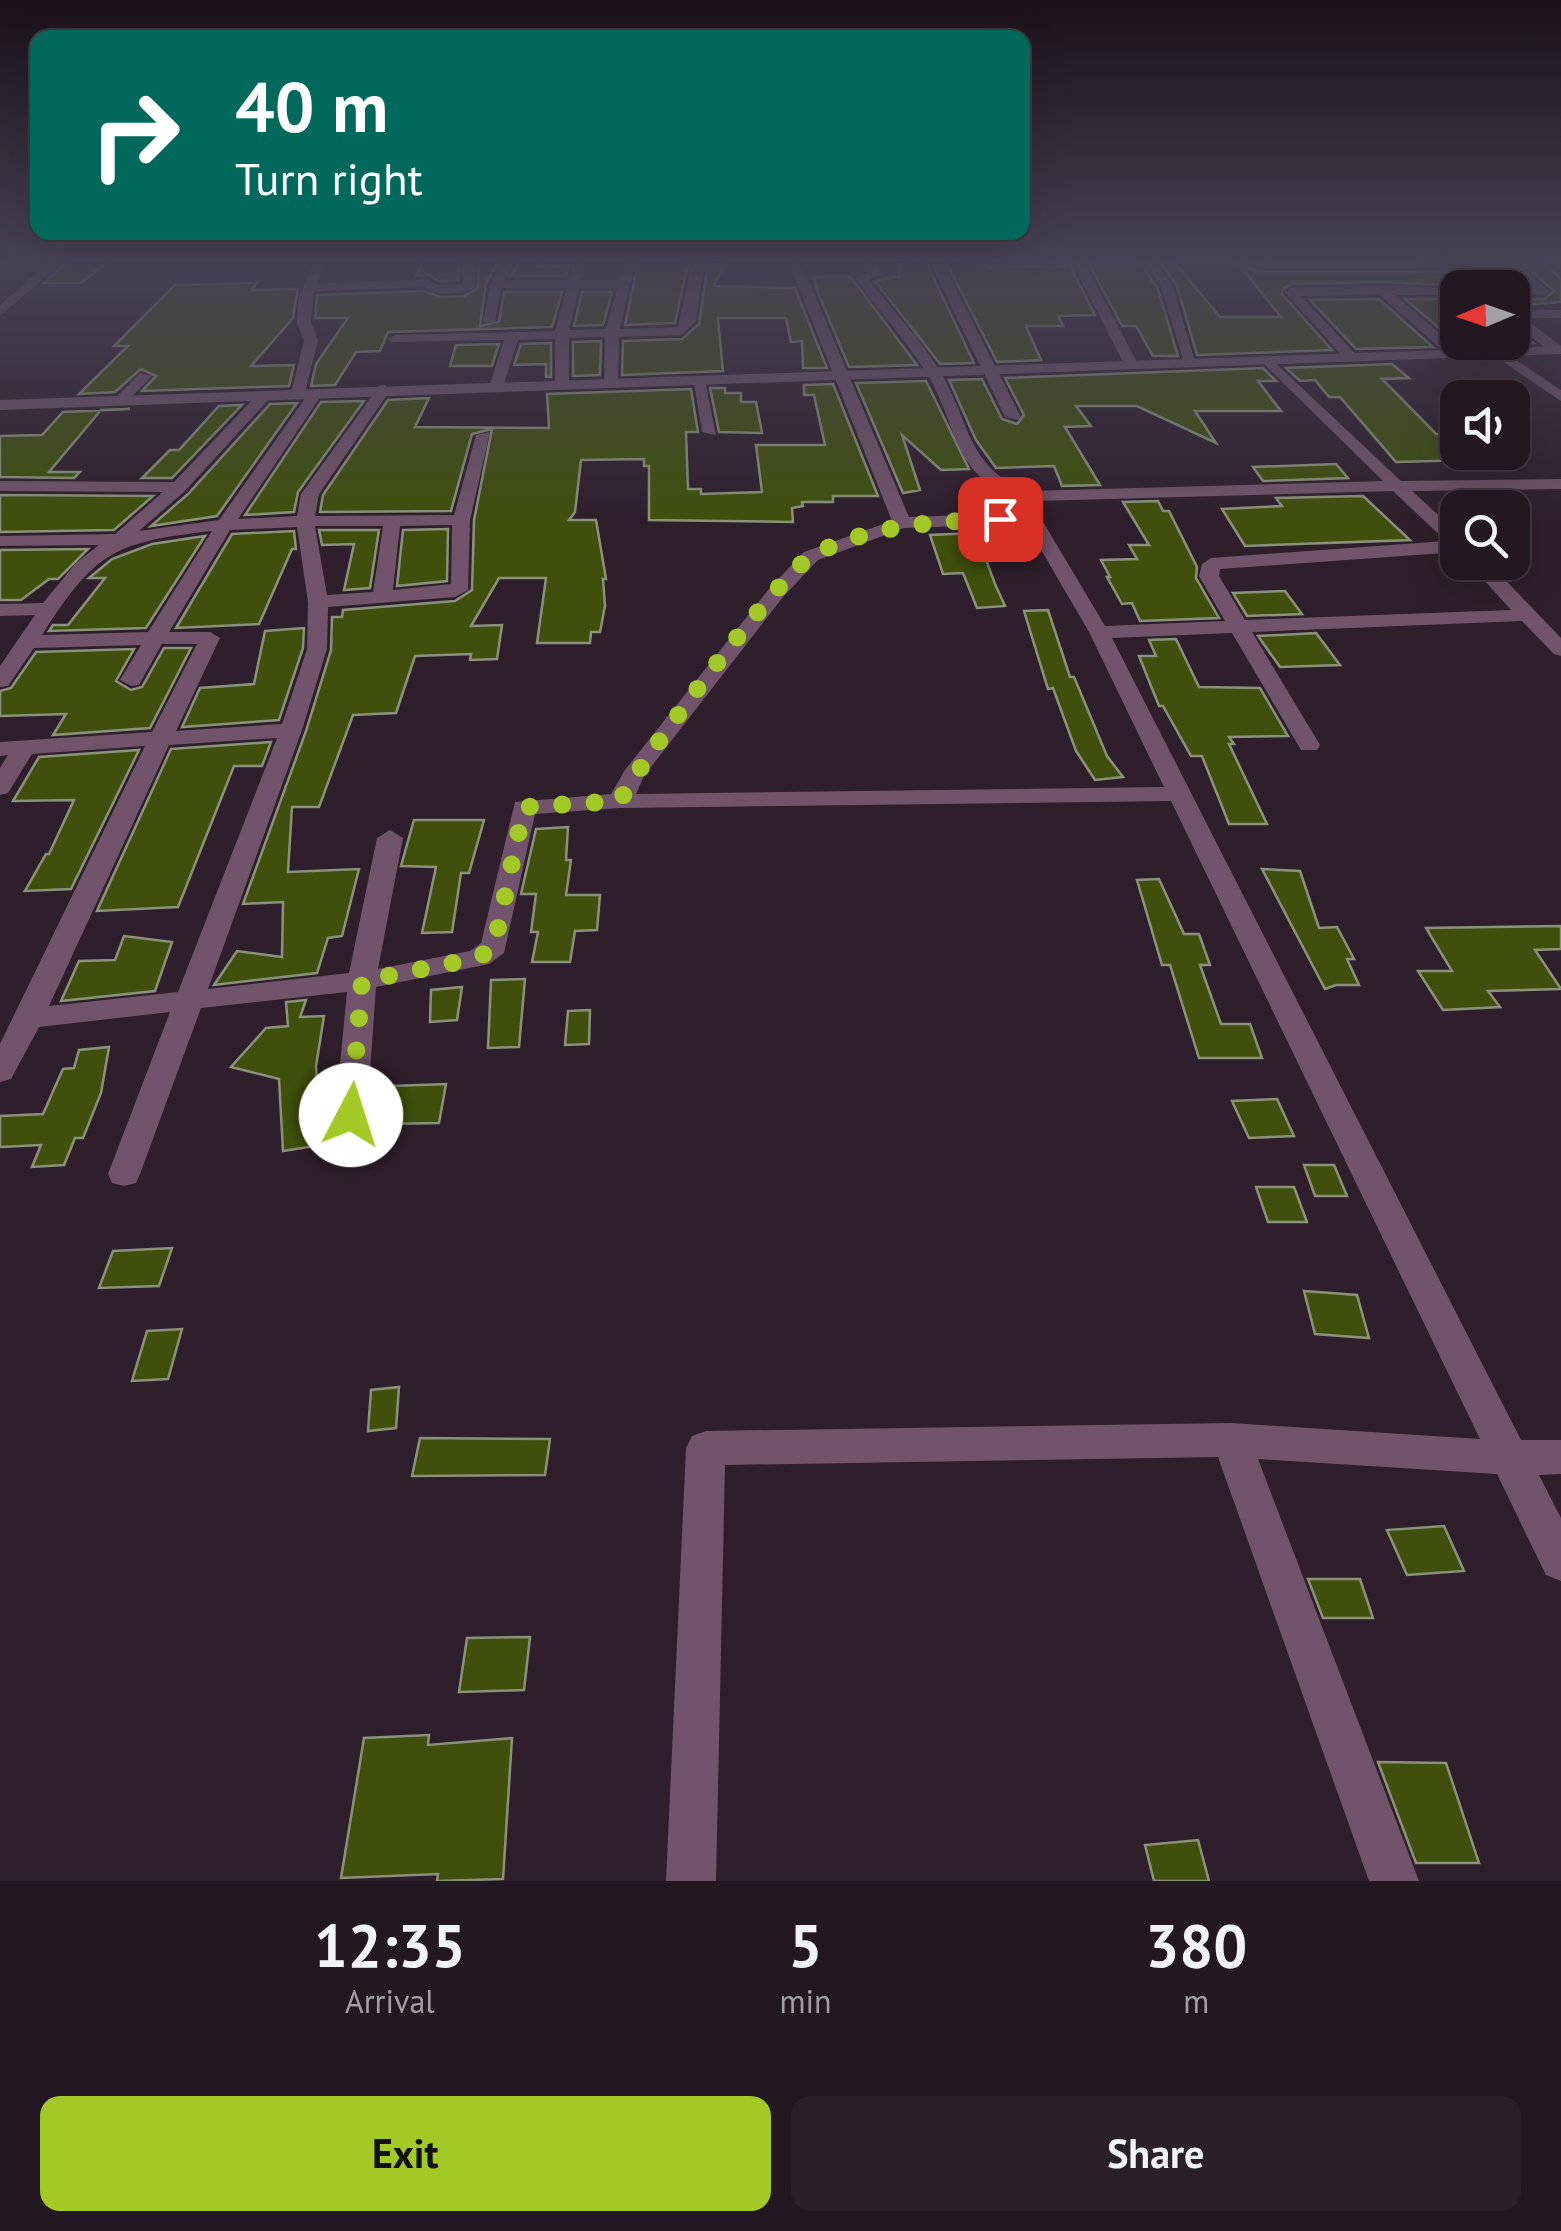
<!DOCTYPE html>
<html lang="en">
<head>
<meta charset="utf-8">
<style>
	body { margin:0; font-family:"PT Sans",sans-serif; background:#2b202a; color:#f1f3f6; height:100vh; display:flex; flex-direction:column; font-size:38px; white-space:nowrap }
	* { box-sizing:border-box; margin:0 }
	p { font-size:32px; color:#a39fa5 }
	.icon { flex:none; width:55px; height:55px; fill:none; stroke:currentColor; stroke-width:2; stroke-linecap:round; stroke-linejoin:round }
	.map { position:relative; height:1881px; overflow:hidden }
	.panel { display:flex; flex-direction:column; background:#231721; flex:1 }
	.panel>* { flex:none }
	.top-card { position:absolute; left:30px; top:30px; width:1000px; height:210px; border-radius:20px; box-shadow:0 10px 40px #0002,0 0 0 2px #40363f; background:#00695c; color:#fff; overflow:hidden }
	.needle { width:65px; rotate:268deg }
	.controls { position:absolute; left:1440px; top:270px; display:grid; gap:20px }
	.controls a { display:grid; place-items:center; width:90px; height:90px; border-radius:20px; background:#231721; box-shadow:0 10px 40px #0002,0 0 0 2px #40363f; font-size:50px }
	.pin { position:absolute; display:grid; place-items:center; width:85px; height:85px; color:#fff; margin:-42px; border-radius:20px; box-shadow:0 5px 15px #0006 }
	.me { position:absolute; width:110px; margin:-55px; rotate:5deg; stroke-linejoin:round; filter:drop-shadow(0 0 8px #0008) }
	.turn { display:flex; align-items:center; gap:35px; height:210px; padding:0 40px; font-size:45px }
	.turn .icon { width:130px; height:130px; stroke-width:2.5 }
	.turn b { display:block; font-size:70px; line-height:85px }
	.eta { display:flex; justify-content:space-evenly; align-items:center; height:170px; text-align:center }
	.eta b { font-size:60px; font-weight:800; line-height:70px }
	.cta { display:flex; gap:20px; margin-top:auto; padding:20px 40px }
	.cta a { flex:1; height:115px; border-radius:20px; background:#a3c926; color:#111; font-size:40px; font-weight:800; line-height:115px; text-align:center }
	.cta a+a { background:#2b202a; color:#f1f3f6 }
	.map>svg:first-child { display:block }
</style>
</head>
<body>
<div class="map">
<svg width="1561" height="1881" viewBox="0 0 1561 1881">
	<rect width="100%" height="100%" fill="#2f1f2c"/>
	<!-- building -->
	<path fill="#40500c" stroke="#8a927b" stroke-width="2.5" d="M71,258H113L81,283H44Z
		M425,258H459L458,280L438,281L429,275L416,276Z
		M479,258H501L486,283L480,326L499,322L504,292H562L552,327L388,332L380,351L356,352L335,385L311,386L316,364L348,318H315L317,295L424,291L441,297L464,296L478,288Z
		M521,258H544L540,266L569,265L566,276H511Z
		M639,258H689L675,323L625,325Z
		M905,258H924L974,363L940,364L875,281L900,276L897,264H909Z
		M944,258H959L962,263H985L988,267L1070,266L1095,315L1058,316L1063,326H1026L1041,360L997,362Z
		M1086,258H1137L1158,289L1178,356H1153L1136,326H1122Z
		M1157,258H1171L1220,317H1281L1237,262L1259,272H1507L1522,284L1508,288L1382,282L1291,284L1283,289L1282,294L1332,350L1197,355L1177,286Z
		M1516,258H1539L1561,279V302L1512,306V299H1544L1554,291Z
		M708,264H724L714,286L795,288L827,368H803L802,341L791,342L786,318H718L723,371L622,375L623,341L682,339L699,324Z
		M815,277H851L917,365L849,367L816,288Z
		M257,283L252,290L298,289L293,318L251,366L294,365L289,386L142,391L156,376L141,369L115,392L79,394L128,346H114L175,285Z
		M582,292H612L603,325L574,326Z
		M1379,299L1433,347L1356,349L1310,300Z
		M1405,299H1458V342H1512V327L1533,343L1460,346Z
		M601,341L600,375L573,376V342Z
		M551,343V377H546V364L514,365L521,344Z
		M499,344L492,366H450L456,345Z
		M1392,364L1409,378L1382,379L1436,434H1445L1458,446V452L1471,460L1396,462L1340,397H1329L1315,380L1300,381L1286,368Z
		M1263,368L1276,381H1258L1281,411H1195L1216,443L1137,406H1076L1091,426L1065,427L1100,485L1062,486L1054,466L996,468L976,440L949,380L982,379L1002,419L1017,424L1024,415L1005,378Z
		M926,381L969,469L941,470L902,435L920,490L903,493L856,383Z
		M833,384L878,496H833V502H802L803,506L792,508L793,522L649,520V466H644V459L581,460L575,512L569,520H596L606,579H603L605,606L600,632H591L590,643H537L546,578H499L471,626L502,625L497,659L470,660L471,654L415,656L396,713L353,715L319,807H292L288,872L359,869L342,936L328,938L317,973L214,985L237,951L282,957L283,902L243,904L306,731L331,650L332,617H342L343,610L455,601L472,590L474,520L492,429L472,434L451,511L320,512L323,495L388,400L429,398L415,427L549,428L547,394L691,389L698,432H686L688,489H701V494L762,492L756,445H825L814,395H804V385Z
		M710,388H725V393H741V402H756L762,433L719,432Z
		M364,401L298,492L294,512L245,515L321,402Z
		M297,403L217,516L151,526L188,494L270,404Z
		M242,405L172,478H142L170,450H179L219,406Z
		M130,409L101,410L49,472H80L74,478L0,477V436L42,435L63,412Z
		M1336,464L1348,478L1263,481L1253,467Z
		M0,495L153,496L114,530L0,532Z
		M1363,496L1410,540L1245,546L1222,509L1282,506L1276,498Z
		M1158,501L1163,511H1169L1197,567L1196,578L1219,618L1140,621L1132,603L1122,604L1107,577H1110L1101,560L1137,559L1129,545H1149L1123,502Z
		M448,529L447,581L397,586L403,530Z
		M319,530H379L370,588L344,590L354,544L322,545Z
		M294,531L296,549H292L259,624L176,628L232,534Z
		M976,533L995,584L1005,606L977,608L963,573L943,574L930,535Z
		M205,536L146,628L49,631L53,625H68L105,578H89L112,559L152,544Z
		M88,549L58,579H49L21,600H0V550Z
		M1285,591L1302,614L1247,616L1233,593Z
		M1048,610L1070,677H1074L1107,756L1123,777L1095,780L1076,751L1053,688L1048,689L1024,611Z
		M304,628L303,648L279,720L182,727L200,688L254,684L265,631Z
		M1316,633L1340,665L1280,667L1258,636Z
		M1176,639L1199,687L1260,688L1288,736L1229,737L1234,744H1229L1267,824H1229L1202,756H1191L1163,706H1159L1139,656H1156L1149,640Z
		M164,648H191L150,728L53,735L66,714L0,716V691L11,688L36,652L134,649L116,681L131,690L142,687Z
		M271,742L262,766H234L178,907L97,911L171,749Z
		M139,750L71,889L25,891L46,854H49L74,800L13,801L39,757Z
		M414,820H484L469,873H461L452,932L422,933L436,867L401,866Z
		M568,827L566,860H571L566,895H600L597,930L575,931L570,962H532L538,932H531L536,894H521L536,829Z
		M1262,869L1300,871L1319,928L1337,927L1354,959H1347L1359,985H1336L1325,989Z
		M1159,879L1184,934H1199L1210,965H1200L1221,1024H1250L1262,1058H1199L1170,965H1162L1137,880Z
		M1561,926V949L1535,950L1561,989L1488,991L1500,1007L1443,1010L1418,971H1452L1426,928Z
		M124,936L172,942L155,991L61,1001L79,961L115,960Z
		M525,979L519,1047L488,1048L491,980Z
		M462,987L457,1020L430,1022L431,990Z
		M306,1000L300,1017L324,1016L316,1066L321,1145L283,1151L279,1079L231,1067L266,1028L288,1026L286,1002Z
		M590,1010L589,1044L565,1045L568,1011Z
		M109,1047L101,1093L83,1138H75L64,1165L32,1167L41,1145L0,1147V1116L43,1114L63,1069L74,1068L79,1050Z
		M446,1084L439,1123L383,1124L392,1086Z
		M1277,1099L1294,1136L1249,1138L1232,1101Z
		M1304,1165H1334L1347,1196H1315Z
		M1256,1187H1294L1307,1222H1268Z
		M172,1248L159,1286L99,1288L113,1251Z
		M1304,1291L1357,1295L1369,1338L1315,1334Z
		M182,1329L168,1379L132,1381L147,1331Z
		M399,1387L396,1428L368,1431L371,1390Z
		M420,1438L550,1439L545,1475L412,1476Z
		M1444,1526L1464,1571L1407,1575L1387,1530Z
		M1308,1579H1360L1373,1618H1323Z
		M530,1637L524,1690L459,1692L467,1638Z
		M429,1735L428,1745L512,1738L503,1879L437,1881L438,1874L341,1878L364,1738Z
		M1378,1762L1446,1763L1479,1863H1416Z
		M1198,1840L1209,1881H1154L1145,1845Z"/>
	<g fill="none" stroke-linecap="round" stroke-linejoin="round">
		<!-- minor -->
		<path fill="#71546b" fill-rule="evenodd" d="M316,258H328L317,283L429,279L437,285L462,284L463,258H475L474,288C463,295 434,297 425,287L314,291L311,323L318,340L305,393L298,397L291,393L304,340L297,323L298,299Z
			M505,258H517L504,280H569L575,258H587L581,280H619L624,258H636L620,329L678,327L693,258H705L696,321L682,335L619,337L618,383L611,387L604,383L605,337L569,338V384L562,388L555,384V339L518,340L503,387L496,391L489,387L504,340L390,342L388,339L395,335L555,331L567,288H501L495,321L483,324L490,284ZM579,288H617L606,329L569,330Z
			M787,258H799L909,517L1022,513L1018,499C950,474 959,426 926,372C905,339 878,309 855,278L868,272L861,258H873L881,274L869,280C892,310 920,339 940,371C970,421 967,469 1028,491L1383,481L1263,363V357L1268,356L1401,481L1561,479V489L1412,491L1458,533V552L1220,569L1219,576L1245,620L1511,610L1468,562H1488L1561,638V656L1554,654L1522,621L1252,632L1320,745L1317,750H1301L1232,633L1112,638L1521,1440H1561V1474L1539,1475L1561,1518V1581L1546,1575L1497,1474L1258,1459L1419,1881H1369L1218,1457L725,1465L716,1881H666L686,1448L692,1436L706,1431L1231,1423L1480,1439L1171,801L620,808L535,814L504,953L489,964L376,987L367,1115L362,1123L351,1126L340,1123L335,1115L347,992L201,1008L140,1174L136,1183L124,1186L112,1183L108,1174L170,1012L39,1027L11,1079L0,1082V1044L145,746L32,754L8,793L0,795V768L8,755L0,756V742L152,732L197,644H162L139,685L131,686L120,680L141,645L34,648L8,686L0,687V666L35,615L0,616V604L43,603L76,563L99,545L0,546V536L115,534L163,492L0,491V481L174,482L260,392H270V398L185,491L139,531L219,520L311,390L316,389L323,393L238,519L297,516L301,494L379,386L384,385L391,389L319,494L315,516L454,515L476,435L490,432L470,520L468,590L455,597L328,607L327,649L302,730L208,989L349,973L377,838L390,830L403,838L378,969L470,951L481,943L515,802L611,794L625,770L769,589L804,552L892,521ZM1393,491L1446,541L1211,558L1202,564L1199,576L1225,621L1105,626L1039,515L1036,501ZM1026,524L1089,632L1164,787L636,794L644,776L783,597L818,560L904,528ZM452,525L451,584L393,590L400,526ZM315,526H383L373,592L327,595ZM297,527L308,602L307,649L282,724L176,731L220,638L210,632H169L230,530ZM212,531L148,632L42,635C95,552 114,542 212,531ZM277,738L178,992L49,1006L169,745Z
			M928,258H940L1021,417L1018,420L1005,417Z
			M1070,258H1082L1138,364L1136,367L1124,364Z
			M1141,258H1153L1173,287L1196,365L1184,362L1161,287Z
			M1237,258H1511L1550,291L1544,295H1512L1511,288L1532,287L1508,268H1259Z
			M1382,286L1459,288L1458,295H1395L1459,350V356H1449L1380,295L1301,296L1358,357L1346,360L1285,292L1291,288Z
			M1512,310H1561V318H1524L1561,346V353H1552L1512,322Z
			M1498,348L1561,390V401L1493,355V349Z
			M140,373L152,376L125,404H115V398Z
			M693,377L705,380L716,435L702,432Z"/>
		<!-- tertiary -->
		<path fill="#71546b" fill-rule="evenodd" d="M54,258H67L0,316V305Z
			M1561,346V354L0,410V400Z"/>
	</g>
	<!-- sky -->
	<linearGradient id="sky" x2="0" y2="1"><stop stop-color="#1a1118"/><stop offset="0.5" stop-color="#474256"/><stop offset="1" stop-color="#474256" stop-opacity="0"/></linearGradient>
	<rect width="1561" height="521" fill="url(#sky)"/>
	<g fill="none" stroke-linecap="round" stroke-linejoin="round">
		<!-- route -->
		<path stroke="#a3c926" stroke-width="18" stroke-dasharray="0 32.4" d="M351,1115L362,981L478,958L494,947L524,807L620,801C640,762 781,572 813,555C872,524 935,522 1000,519"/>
	</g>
</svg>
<div class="controls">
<a><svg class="needle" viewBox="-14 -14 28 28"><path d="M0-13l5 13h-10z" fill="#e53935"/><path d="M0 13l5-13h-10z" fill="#a39fa5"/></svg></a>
<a><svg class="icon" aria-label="sound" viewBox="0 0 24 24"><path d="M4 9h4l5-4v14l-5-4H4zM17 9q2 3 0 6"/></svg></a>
<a><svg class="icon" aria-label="search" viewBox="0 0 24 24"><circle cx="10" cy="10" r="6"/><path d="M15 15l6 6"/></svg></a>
</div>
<div class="pin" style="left:1000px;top:519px;background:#d93025"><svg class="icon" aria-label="arrive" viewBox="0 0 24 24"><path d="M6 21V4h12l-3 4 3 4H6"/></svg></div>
<svg class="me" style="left:351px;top:1115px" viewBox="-20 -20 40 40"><circle r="19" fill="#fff"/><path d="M0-13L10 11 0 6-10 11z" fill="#a3c926"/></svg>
<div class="top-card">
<div class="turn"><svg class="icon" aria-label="right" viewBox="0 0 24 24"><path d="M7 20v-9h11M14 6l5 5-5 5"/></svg><div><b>40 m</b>Turn right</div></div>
</div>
</div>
<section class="panel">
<div class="eta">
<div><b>12:35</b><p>Arrival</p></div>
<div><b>5</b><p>min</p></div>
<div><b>380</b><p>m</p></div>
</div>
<div class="cta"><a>Exit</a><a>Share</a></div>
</section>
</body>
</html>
